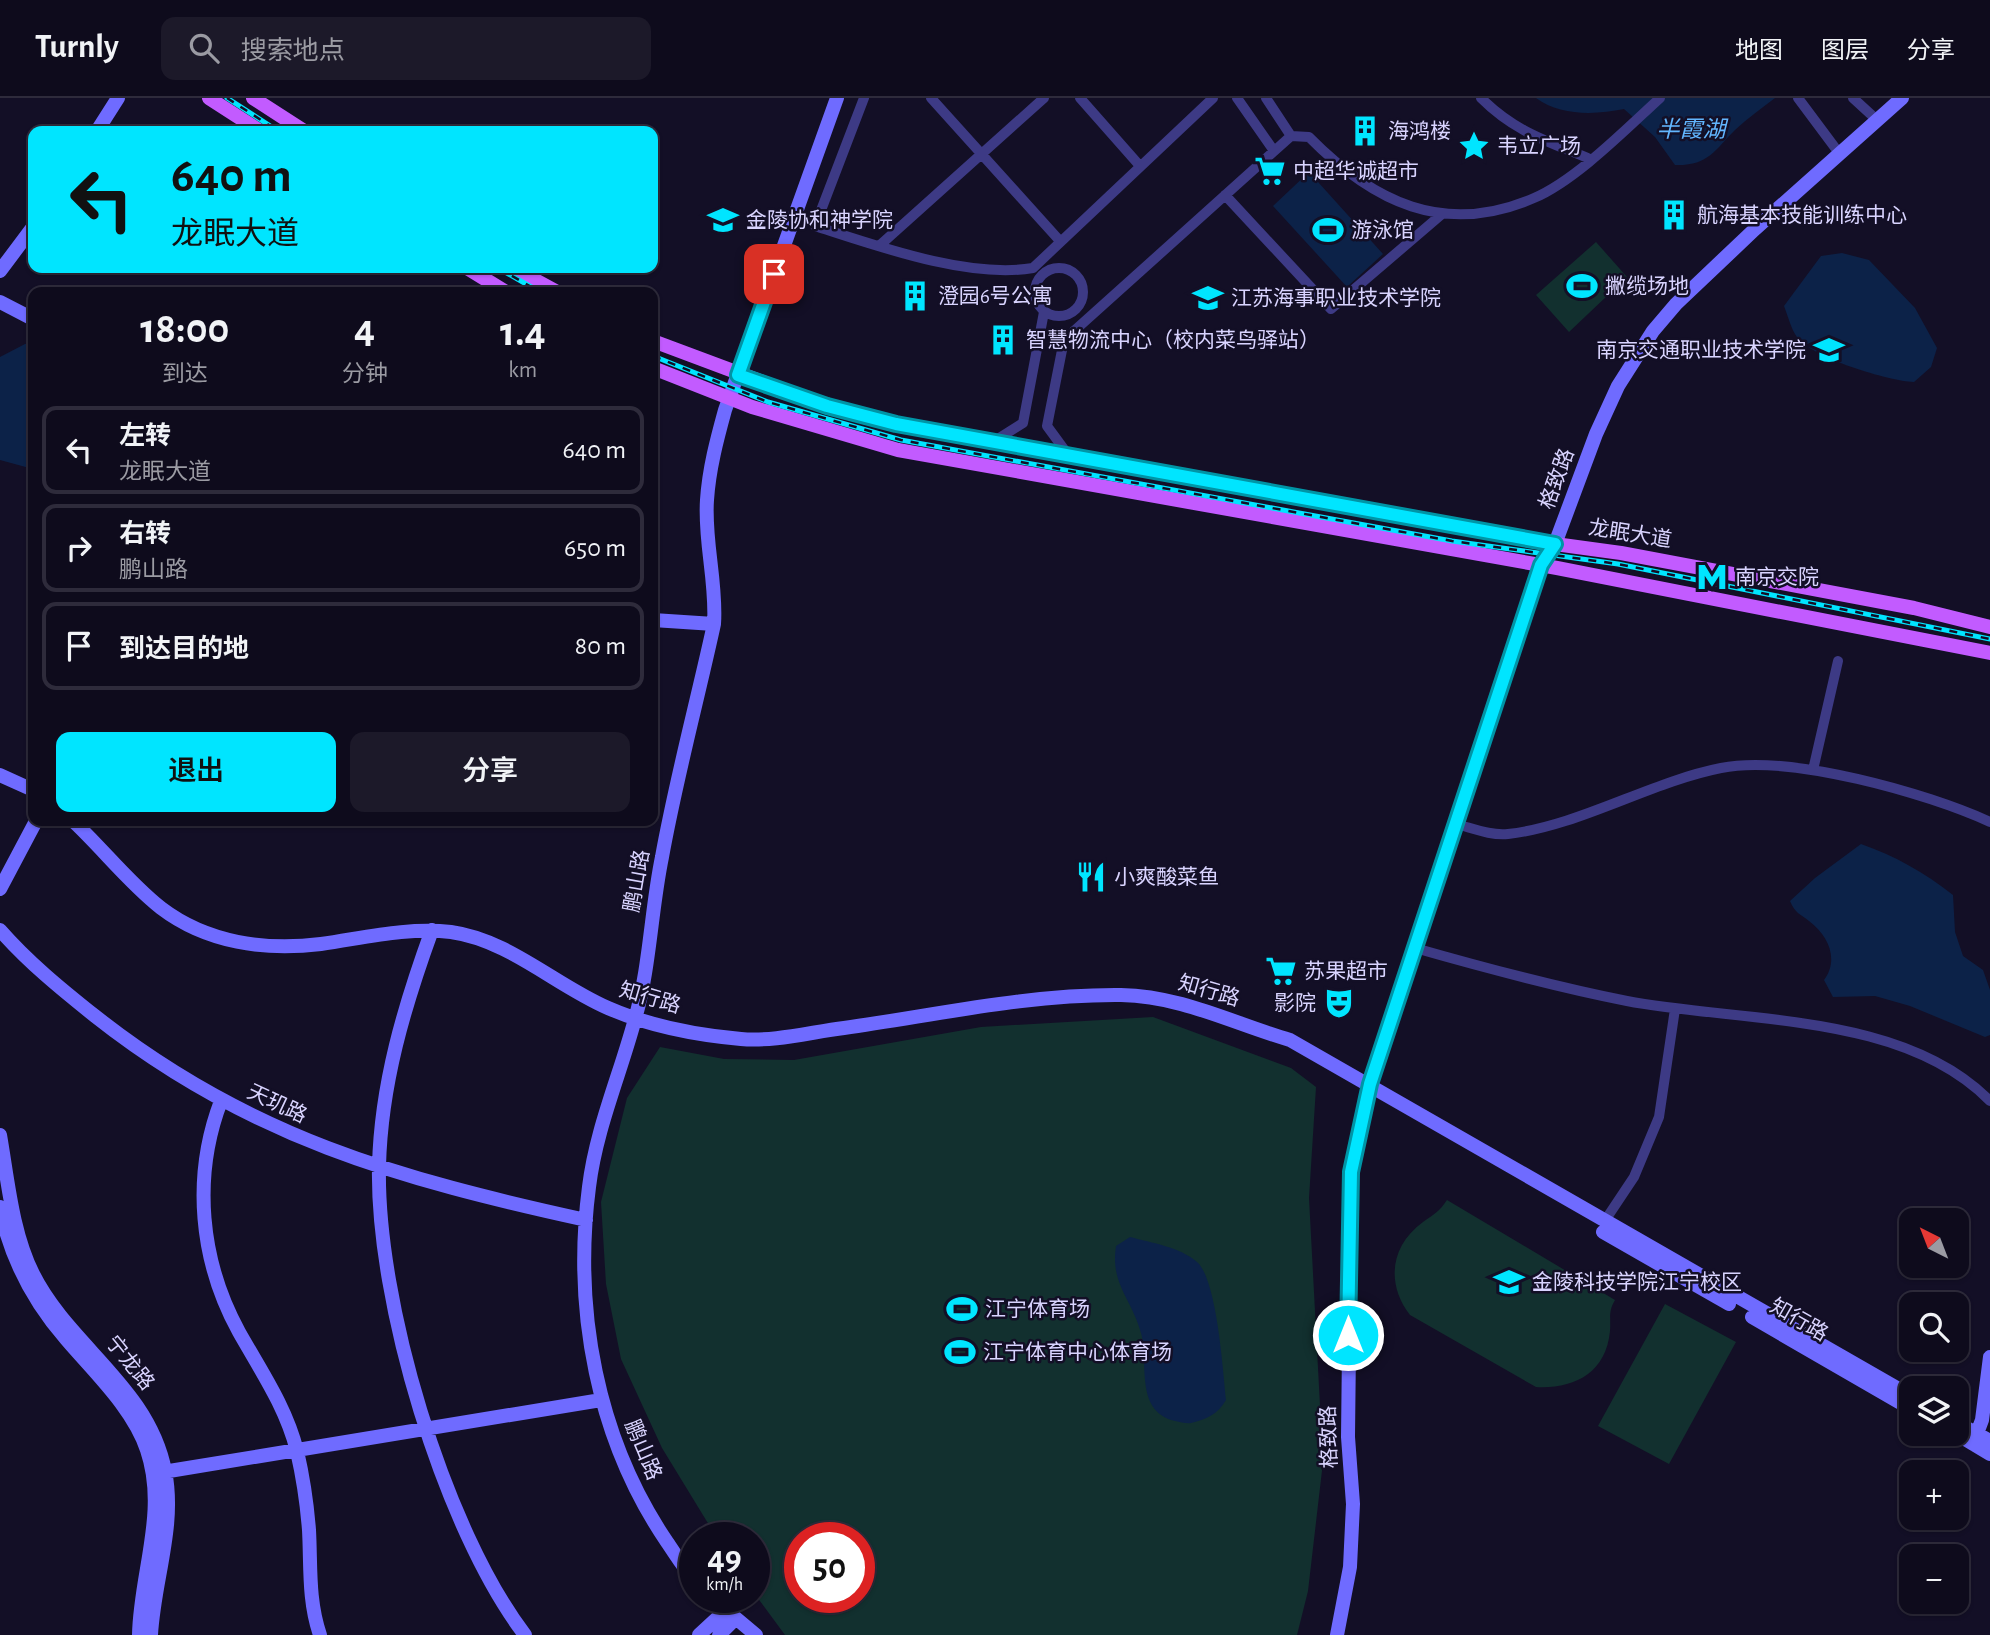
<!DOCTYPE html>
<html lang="zh">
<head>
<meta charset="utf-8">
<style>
	body { margin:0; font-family:"Alegreya Sans","Noto Sans SC",sans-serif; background:#1c1929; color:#f1f3f6; height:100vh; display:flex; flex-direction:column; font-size:26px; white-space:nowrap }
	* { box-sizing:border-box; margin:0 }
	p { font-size:23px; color:#9b9ba3 }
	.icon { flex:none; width:38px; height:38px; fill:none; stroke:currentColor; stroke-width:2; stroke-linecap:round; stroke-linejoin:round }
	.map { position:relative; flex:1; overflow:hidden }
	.panel { position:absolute; left:28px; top:189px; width:630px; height:539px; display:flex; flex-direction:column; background:#0e0b1c; border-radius:14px; box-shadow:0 2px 5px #0004,0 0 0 2px #2e2b3b }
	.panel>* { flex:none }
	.top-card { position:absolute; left:28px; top:28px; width:630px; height:147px; border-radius:14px; box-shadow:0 2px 5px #0004,0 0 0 2px #2e2b3b; background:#00e5ff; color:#111; overflow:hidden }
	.needle { width:46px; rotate:318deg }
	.controls { position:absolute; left:1899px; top:1110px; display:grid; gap:14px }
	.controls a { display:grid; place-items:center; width:70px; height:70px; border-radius:14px; background:#0e0b1c; box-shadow:0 2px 5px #0004,0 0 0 2px #2e2b3b; font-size:35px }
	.speed { position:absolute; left:679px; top:1424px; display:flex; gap:14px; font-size:35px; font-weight:700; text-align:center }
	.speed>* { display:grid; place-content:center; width:91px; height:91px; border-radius:50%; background:#0e0b1c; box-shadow:0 2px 5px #0004,0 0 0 2px #2e2b3b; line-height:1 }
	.speed small { font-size:18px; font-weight:400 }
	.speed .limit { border:10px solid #d22; background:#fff; color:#111 }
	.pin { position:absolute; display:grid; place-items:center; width:60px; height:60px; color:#fff; margin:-30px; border-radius:14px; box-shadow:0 4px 10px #0006 }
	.me { position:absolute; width:77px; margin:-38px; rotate:0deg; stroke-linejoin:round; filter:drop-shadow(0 0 5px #0008) }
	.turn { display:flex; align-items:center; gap:24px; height:147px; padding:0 28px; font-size:32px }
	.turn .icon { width:91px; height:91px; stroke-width:2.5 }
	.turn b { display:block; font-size:49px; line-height:60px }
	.eta { display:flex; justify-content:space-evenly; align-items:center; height:119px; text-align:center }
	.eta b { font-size:42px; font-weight:600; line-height:49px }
	.action { display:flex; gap:14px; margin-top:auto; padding:14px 28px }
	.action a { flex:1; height:80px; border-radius:14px; background:#00e5ff; color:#111; font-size:28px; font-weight:600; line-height:80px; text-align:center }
	.action a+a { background:#1c1929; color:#f1f3f6 }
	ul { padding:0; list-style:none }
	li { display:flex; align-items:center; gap:21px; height:88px; margin:0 14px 10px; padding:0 14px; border:4px solid #2e2b3b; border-radius:14px }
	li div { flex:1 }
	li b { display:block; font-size:26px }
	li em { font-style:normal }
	header { display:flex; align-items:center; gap:42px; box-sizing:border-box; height:98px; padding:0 35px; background:#0e0b1c; border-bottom:2px solid #2e2b3b }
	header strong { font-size:33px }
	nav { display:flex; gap:38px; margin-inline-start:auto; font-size:24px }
	.search { width:490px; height:63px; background:#1c1929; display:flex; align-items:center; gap:18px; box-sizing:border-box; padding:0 24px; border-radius:14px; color:#9b9ba3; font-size:26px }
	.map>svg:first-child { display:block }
</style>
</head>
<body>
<header>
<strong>Turnly</strong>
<div class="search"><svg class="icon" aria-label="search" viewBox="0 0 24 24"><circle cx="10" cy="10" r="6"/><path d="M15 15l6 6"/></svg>搜索地点</div>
<nav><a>地图</a><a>图层</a><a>分享</a></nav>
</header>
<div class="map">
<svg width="1990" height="1537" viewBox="0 0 1990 1537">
	<rect width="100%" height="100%" fill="#130f26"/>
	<!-- green -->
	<path fill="#12302f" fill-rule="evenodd" d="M1596,144L1627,179L1569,234L1536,197Z
		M1153,919L1291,970L1316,989L1309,1100L1323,1364L1308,1493L1297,1537H785L754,1495V1440H717L662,1350L621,1261L606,1186L601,1104L627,1000L660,949L724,961L794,962L981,929ZM800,1440H859V1500H800Z
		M1447,1102L1615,1202C1608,1214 1611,1219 1610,1233C1606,1276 1573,1291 1536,1289L1410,1217C1386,1186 1390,1148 1423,1124C1434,1116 1439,1114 1447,1102Z
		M1665,1206L1736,1244L1669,1366L1598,1328Z"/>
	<!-- water -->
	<path fill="#0c2248" d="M1536,0H1775C1762,10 1748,20 1735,32C1714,53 1708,68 1675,67L1655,39L1624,11C1595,17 1560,18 1536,0Z
		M1309,74L1383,156L1347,189L1273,108Z
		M1842,155L1869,162L1915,210L1937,250L1931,269L1914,284C1889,283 1812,260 1797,239C1791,231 1788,218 1784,208L1821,158Z
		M25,246H33V371L0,362V259Z
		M1861,746C1895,758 1924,774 1953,797L1955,834L1963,858L1983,872L1990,892V937L1985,939L1910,908L1875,898L1833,899L1824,882C1839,862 1829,838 1809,823C1800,816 1795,815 1790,803L1815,780Z
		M1130,1139C1152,1145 1180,1149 1197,1164C1217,1181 1223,1274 1226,1302C1218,1316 1207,1321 1191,1325C1186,1326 1181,1324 1175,1323C1134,1313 1149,1265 1141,1235C1132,1201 1110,1186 1116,1148Z"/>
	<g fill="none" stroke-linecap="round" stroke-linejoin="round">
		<!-- street -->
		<path stroke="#3d3a85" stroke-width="10" d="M864,0L815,128C877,148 969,181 1033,170L1213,0
			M931,0L1060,143
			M1080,0L1140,68
			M1237,0L1274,53
			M1266,0L1291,38L1309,39C1373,104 1444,139 1534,100C1576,82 1626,31 1660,0
			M1481,0C1515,34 1547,43 1590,61
			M1798,0L1839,55
			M1853,0L1877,22
			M1225,97L1331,211L1442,116
			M879,148L1044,0
			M1035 194a24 24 0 1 1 48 0a24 24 0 1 1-48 0Z
			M993,344L1023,325L1044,214
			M1069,358L1047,328L1064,242L1291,38
			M1813,672L1838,563
			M1456,726C1472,730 1491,738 1508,736C1579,728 1650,684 1721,670C1789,656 1927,695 1990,724
			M1415,850C1485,870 1556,889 1627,903C1743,925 1903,914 1990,1003
			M1604,1124L1634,1079L1659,1019L1675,911"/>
		<!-- secondary -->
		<path stroke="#6f6bff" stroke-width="14" d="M97,33L118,0
			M0,173L33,129
			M0,204L33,221
			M653,522L714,526
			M0,677L33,692
			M73,723C103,751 129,785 161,810C207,845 265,853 321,846C364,840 407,829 451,834C509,842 555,887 608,910C649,928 696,937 741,941C774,944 811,934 844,930C936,917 1029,896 1121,897C1182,898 1234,926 1290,942L1911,1298
			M0,791L36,723
			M0,832C28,864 61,891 95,918C248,1039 399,1081 586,1122
			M432,832C404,909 381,986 379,1068C376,1202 444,1431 525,1537
			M221,1003C192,1079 200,1163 239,1234C261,1273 286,1309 297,1353C303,1379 307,1406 309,1432C311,1468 308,1502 320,1537
			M0,1037C8,1083 12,1134 33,1176C69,1248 149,1289 165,1373C176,1428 154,1482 151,1537
			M0,1109C10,1159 33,1203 66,1241C94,1274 133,1310 147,1352C168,1414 140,1475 139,1537
			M1603,1134L1729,1206
			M1752,1219L1911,1311
			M1956,1324L1990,1343
			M1955,1335L1990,1356
			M1973,1346L1982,1322L1990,1259
			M157,1375L601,1302
			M695,1482C684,1471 676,1457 667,1444C597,1341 573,1212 589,1089C596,1031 620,977 635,921C650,869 651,812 662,759C676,681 697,604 714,526C717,485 704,443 707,402C709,371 717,341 725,312L837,0
			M712,1500L756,1537
			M699,1537L725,1513
			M719,1537L735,1521
			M1337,1537L1350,1469L1353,1406L1348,1339L1351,1074L1370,986L1541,467L1555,446L1596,336L1618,288L1653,233L1676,206L1755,131L1902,0"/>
		<!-- primary -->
		<path stroke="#c25bff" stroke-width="14" d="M209,0L260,33
			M253,0L304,33
			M467,170L506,194
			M513,170L557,194
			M653,243L827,308L896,326L1555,446L1621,455L1914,510L1990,529
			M653,270L752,309L898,352L1557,470L1990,555"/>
		<!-- rail casing -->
		<g stroke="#00e5ff" stroke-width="5">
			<path id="rail" d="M227,0L278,33
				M498,170L540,194
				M653,258L768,304L901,342L1452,443L1618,466L1990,541"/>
		</g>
		<!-- rail -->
		<use href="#rail" stroke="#130f26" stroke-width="2.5" stroke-dasharray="8" stroke-linecap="butt"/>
	</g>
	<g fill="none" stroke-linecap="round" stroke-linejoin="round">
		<!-- route casing -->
		<g stroke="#0095a6" stroke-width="18">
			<path id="route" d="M774,176L738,277L827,308L896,326L1555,446L1541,467L1370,986L1351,1074L1348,1237"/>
		</g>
		<!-- route -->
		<use href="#route" stroke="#00e5ff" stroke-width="12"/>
	</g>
	<!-- icons -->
	<defs>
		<g id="building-bare" transform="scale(2.415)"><path d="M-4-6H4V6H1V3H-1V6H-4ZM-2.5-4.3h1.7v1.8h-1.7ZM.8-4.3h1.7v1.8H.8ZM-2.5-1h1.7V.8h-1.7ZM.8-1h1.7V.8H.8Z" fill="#00e5ff" stroke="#130f26" stroke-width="2.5" paint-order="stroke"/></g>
		<g id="sight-bare" transform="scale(2.415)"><path d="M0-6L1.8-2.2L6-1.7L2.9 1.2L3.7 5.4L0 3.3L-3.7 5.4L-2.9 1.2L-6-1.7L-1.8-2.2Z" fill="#00e5ff" stroke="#130f26" stroke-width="2.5" paint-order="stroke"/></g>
		<g id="supermarket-bare" transform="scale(2.415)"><path d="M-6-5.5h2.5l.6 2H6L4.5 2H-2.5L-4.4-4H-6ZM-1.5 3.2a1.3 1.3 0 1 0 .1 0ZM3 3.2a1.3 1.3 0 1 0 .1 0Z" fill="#00e5ff" stroke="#130f26" stroke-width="2.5" paint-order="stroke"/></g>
		<g id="university-bare" transform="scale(2.415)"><path d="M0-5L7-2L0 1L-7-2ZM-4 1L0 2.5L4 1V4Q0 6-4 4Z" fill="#00e5ff" stroke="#130f26" stroke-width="2.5" paint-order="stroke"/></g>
		<g id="stadium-bare" transform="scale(2.415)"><path d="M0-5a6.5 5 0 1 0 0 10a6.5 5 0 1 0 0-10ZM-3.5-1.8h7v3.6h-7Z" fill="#00e5ff" stroke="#130f26" stroke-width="2.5" paint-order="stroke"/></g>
		<g id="metro-bare" transform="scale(2.415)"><path d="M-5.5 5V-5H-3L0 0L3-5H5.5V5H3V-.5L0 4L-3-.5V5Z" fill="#00e5ff" stroke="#130f26" stroke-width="2.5" paint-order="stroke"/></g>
		<g id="restaurant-bare" transform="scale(2.415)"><path d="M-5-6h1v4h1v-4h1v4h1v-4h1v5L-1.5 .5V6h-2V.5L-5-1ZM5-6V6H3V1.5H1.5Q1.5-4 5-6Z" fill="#00e5ff" stroke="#130f26" stroke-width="2.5" paint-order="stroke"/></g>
		<g id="theatre-bare" transform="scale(2.415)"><path d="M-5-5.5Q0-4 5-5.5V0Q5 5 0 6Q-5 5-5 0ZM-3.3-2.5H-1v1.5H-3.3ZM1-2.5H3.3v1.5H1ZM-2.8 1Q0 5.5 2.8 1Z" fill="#00e5ff" stroke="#130f26" stroke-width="2.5" paint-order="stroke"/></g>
	</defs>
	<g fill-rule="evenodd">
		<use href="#building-bare" x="1365" y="33"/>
		<use href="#sight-bare" x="1474" y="48"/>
		<use href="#supermarket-bare" x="1270" y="73"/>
		<use href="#building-bare" x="1674" y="117"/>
		<use href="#university-bare" x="723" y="122"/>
		<use href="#stadium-bare" x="1328" y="132"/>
		<use href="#stadium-bare" x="1582" y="188"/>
		<use href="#building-bare" x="915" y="198"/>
		<use href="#university-bare" x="1208" y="200"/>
		<use href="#building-bare" x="1003" y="242"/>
		<use href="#university-bare" x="1829" y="252"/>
		<use href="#metro-bare" x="1712" y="479"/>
		<use href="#restaurant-bare" x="1091" y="779"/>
		<use href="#supermarket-bare" x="1281" y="873"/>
		<use href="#theatre-bare" x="1339" y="905"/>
		<use href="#university-bare" x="1509" y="1184"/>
		<use href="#stadium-bare" x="962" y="1211"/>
		<use href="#stadium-bare" x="960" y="1254"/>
	</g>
	<g text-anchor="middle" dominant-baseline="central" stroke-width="5" stroke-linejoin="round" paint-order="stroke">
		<!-- poi labels -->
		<g font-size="21" fill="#d9d4ff" stroke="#130f26" text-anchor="start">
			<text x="1388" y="33">海鸿楼</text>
			<text x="1497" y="48">韦立广场</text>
			<text x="1293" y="73">中超华诚超市</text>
			<text x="1697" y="117">航海基本技能训练中心</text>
			<text x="746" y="122">金陵协和神学院</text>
			<text x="1351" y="132">游泳馆</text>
			<text x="1605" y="188">撇缆场地</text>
			<text x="938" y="198">澄园6号公寓</text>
			<text x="1231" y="200">江苏海事职业技术学院</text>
			<text x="1026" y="242">智慧物流中心（校内菜鸟驿站）</text>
			<text x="1806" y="252" text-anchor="end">南京交通职业技术学院</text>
			<text x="1735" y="479">南京交院</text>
			<text x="1114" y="779">小爽酸菜鱼</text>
			<text x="1304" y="873">苏果超市</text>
			<text x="1316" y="905" text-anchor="end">影院</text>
			<text x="1532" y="1184">金陵科技学院江宁校区</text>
			<text x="985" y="1211">江宁体育场</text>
			<text x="983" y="1254">江宁体育中心体育场</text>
		</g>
		<!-- street labels -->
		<g font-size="21" fill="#d9d4ff" stroke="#130f26">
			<text transform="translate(1557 381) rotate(-70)">格致路</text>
			<text transform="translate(1630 436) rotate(9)">龙眠大道</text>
			<text transform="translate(637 783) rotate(-80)">鹏山路</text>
			<text transform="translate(1209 893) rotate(16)">知行路</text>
			<text transform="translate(650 900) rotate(16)">知行路</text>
			<text transform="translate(277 1006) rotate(25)">天玑路</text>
			<text transform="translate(1799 1222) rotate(30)">知行路</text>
			<text transform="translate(130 1265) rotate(51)">宁龙路</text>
			<text transform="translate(1329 1339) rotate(-92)">格致路</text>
			<text transform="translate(643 1352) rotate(67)">鹏山路</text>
		</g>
		<!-- water labels -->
		<g font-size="23" font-style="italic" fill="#62b6ff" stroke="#130f26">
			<text x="1691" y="32">半霞湖</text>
		</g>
	</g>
</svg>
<div class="controls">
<a><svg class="needle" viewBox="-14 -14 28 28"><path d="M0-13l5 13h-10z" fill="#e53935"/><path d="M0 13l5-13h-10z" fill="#9b9ba3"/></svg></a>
<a><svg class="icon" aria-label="search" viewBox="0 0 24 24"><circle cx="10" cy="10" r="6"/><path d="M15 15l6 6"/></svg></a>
<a><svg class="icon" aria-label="layers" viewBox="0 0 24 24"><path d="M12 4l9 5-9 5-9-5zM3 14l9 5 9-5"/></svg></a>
<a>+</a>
<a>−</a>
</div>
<div class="speed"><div>49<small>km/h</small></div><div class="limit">50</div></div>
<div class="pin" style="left:774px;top:176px;background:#d93025"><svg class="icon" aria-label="arrive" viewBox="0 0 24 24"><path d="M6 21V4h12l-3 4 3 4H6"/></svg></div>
<svg class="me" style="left:1348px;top:1237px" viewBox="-20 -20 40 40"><circle r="17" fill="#00e5ff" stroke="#fff" stroke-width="3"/><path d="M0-11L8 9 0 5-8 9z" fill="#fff"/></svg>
<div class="top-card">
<div class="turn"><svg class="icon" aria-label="left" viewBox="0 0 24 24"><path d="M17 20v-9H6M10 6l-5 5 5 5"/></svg><div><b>640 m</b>龙眠大道</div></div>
</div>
<section class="panel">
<div class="eta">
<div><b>18:00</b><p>到达</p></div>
<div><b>4</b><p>分钟</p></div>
<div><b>1.4</b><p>km</p></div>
</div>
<ul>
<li><svg class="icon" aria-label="left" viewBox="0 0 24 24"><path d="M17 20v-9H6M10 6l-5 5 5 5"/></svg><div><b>左转</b><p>龙眠大道</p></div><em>640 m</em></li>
<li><svg class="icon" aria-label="right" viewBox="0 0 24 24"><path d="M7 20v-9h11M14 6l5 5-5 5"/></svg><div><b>右转</b><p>鹏山路</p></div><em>650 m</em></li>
<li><svg class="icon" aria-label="arrive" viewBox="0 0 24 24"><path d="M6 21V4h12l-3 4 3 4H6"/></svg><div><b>到达目的地</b></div><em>80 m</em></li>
</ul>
<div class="action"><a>退出</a><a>分享</a></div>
</section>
</div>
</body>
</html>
